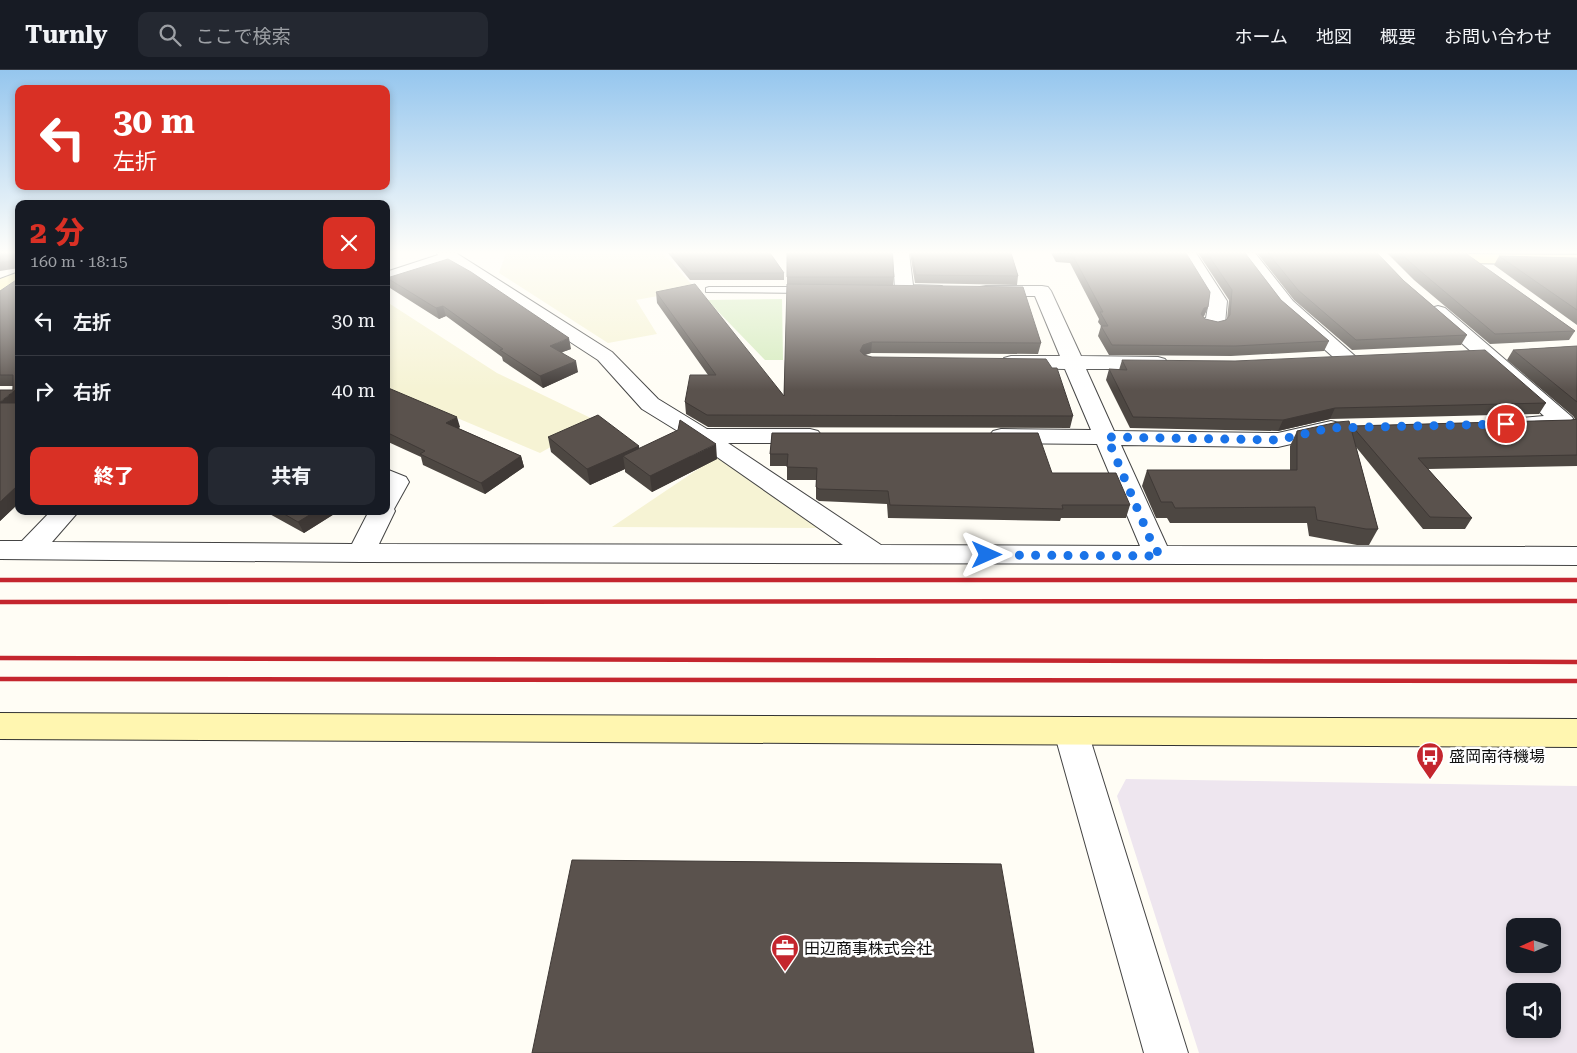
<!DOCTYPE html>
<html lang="ja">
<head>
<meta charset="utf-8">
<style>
	body { margin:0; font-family:"Roboto Serif","Noto Sans JP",serif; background:#242831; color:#f1f3f6; height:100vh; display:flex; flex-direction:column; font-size:19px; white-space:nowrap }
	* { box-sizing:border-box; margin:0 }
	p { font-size:16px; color:#9ea1a6 }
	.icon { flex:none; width:28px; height:28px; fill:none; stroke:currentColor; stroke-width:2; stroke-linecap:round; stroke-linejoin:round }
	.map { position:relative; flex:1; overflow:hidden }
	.side { position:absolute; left:15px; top:130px; width:375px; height:315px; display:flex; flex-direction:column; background:#171b24; border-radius:10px; box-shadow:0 2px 8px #0003 }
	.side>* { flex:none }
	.banner { position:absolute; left:15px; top:15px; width:375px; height:105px; border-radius:10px; box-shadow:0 2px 8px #0003; background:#d93025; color:#fff; overflow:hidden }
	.needle { width:32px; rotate:267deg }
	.fabs { position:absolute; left:1506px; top:848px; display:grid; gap:10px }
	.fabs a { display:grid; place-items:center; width:55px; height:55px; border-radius:10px; background:#171b24; box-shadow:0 2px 8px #0003; font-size:25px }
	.pin { position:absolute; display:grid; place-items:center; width:42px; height:42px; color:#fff; margin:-21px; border:2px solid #fff; border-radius:50%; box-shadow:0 1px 5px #0007 }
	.me { position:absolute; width:55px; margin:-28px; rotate:90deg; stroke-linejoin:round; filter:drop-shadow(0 0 4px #0008) }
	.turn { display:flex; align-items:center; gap:18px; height:105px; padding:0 15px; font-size:22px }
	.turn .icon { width:65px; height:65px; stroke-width:2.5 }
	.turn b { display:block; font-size:35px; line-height:42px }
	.round { display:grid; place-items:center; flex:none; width:52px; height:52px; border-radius:10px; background:#242831 }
	.head { display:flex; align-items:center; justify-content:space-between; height:85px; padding:0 15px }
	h1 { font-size:30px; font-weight:800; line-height:38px; color:#d93025 }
	.primary-button { display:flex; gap:10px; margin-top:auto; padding:10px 15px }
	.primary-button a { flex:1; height:58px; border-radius:10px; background:#d93025; color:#fff; font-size:20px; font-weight:800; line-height:58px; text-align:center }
	.primary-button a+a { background:#242831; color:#f1f3f6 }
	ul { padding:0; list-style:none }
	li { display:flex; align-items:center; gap:15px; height:70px; padding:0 15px; border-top:1px solid #363941 }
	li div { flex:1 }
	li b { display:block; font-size:19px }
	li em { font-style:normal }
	header { display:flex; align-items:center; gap:30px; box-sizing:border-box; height:70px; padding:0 25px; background:#171b24; border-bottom:1px solid #363941 }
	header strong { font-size:24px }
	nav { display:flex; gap:28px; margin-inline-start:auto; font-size:18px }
	.search { width:350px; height:45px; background:#242831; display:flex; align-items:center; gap:12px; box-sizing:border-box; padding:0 18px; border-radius:10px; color:#9ea1a6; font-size:19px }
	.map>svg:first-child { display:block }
</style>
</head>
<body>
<header>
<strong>Turnly</strong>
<div class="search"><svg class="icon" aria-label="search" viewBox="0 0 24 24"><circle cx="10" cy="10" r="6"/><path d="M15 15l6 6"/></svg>ここで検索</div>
<nav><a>ホーム</a><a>地図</a><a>概要</a><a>お問い合わせ</a></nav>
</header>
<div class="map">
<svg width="1577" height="983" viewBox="0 0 1577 983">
	<rect width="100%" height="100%" fill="#fffdf5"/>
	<!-- industrial -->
	<path fill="#eee6ef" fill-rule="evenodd" d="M1126,709L1577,716V983H1199L1117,726ZM1515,856H1552V894H1515ZM1515,921H1552V959H1515Z"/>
	<!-- farmland -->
	<path fill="#f6f3d4" d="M506,183H663L696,219L636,230L657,264L608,273L499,203Z
		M387,232L497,303L597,351L540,383L386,318Z
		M716,387L819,458L612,457Z"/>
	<!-- green -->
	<path fill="#d5ebbd" d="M782,229L783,290H765L707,230Z"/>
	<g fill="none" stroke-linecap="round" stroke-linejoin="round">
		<!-- lane casing -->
		<g stroke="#444" stroke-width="2">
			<path id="lane" d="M709,217H806L811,220L806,223L706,222V218Z"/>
		</g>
		<!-- street casing -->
		<g stroke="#444" stroke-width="2">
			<path id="street" d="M437,183H456L612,282L658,329L707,359H810L818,361L822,366L818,371L810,373H728L881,475L1140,476L1097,374L1001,373L993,371L989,366L993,361L1001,359L1091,360L1065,299L1011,298L1004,296L1001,292L1004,288L1011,286H1060L1035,226H986L980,225L977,221L980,217L986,216H1042L1048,217L1051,221L1081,286L1158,287L1165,289L1168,293L1165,297L1158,299H1086L1114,361L1278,363L1331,351L1339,353L1342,358L1339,363L1278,377L1121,375L1167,476L1577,477V495L361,492L0,489V471H22L51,441H79L52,472L352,474L369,441H386V399L406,407L409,412L394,439L395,441L379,474L843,475L694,371L642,339L598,290L449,193L395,210L389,209L386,205L389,201L438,185Z
				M893,183H909L913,215L942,216L945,220L942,224L936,225L898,224L895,220Z
				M1180,183H1196L1227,231L1225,254L1222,258L1215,260L1202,257L1199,253L1202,249L1206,248L1209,231Z
				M1238,183H1255L1293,231L1355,286L1358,290L1355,294L1348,296L1341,294L1279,239Z
				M1438,236L1445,238L1572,347L1575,352L1572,357L1529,360L1521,358L1518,353L1521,348L1544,346L1431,246L1429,242L1431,238Z
				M1071,648L1083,652L1088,662L1188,983H1144L1054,662L1059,652Z"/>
		</g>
		<!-- secondary casing -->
		<g stroke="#333" stroke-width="2">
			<path id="secondary" d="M1470,184L1577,185V195L1464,193L1461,189L1464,185Z
				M19,202V214L0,221V209Z
				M0,643L1577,649V677L0,669Z"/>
		</g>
		<!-- lane -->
		<use href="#lane" fill="#fff" fill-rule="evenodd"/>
		<!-- street -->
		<use href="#street" fill="#fff" fill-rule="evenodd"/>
		<!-- secondary -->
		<use href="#secondary" fill="#fff6b0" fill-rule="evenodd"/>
		<!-- rail -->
		<path stroke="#c4262e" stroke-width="4.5" d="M0,510H1577
			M0,532L1577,531
			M0,588L1577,592
			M0,609L1577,611"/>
	</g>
	<!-- wall -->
	<path fill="#4d4742" d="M668,183H770L784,203V210H690Z
		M787,183L894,207L893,215L1041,273L1038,284L871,283L864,285L1073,346L1070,358L708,357L686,344L685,332L708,305L657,233L656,222L784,326L787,215Z
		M910,183H1011L1018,206L1017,215L915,213Z
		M1051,183H1186L1208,237L1204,246L1203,247L1205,249L1218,252L1226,250L1227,249L1229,230L1198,183H1245L1281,230L1329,271L1324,281L1231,286L1109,285L1098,266L1101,256L1098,252L1099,249L1070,193L1056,192Z
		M1257,183H1377L1404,211L1467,265L1461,275L1352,280L1294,230Z
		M1387,183H1467H1466L1468,185L1575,261L1569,270L1490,274L1414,210Z
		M1520,183H1577V184Z
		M1499,186L1577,188V255L1494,195Z
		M387,208L571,279L562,282L578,302L543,318L503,291L502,287L446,246L439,249L390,218Z
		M0,221L19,333V433L0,451L13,316H0Z
		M1577,276V396L1428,399L1472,448L1465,459H1423L1356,377L1378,459L1369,475H1357L1309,466L1307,453H1170L1167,448H1156L1142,416L1147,400H1290V376L1297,361L1351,359L1352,356L1571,350L1575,349L1573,346L1507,290L1513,280Z
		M1122,290L1546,333L1539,344L1330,349L1278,361L1130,358L1106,310L1109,299L1119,300Z
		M386,317L460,357L458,358L521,386L524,397L485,424L423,395L421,387L386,371Z
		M772,363L1052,403L1130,435L1126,448H1061L1060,451L888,448L887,434L819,431L816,429V410H787V396H770V384Z
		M548,367L639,376V379L717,389L652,422L625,402V399L590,415L551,382Z
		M254,441H339L304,463L266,442L261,445Z"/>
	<!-- shaded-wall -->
	<path fill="#3f3936" d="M19,189V198L0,201V192Z
		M443,236L446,246L439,249L436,238Z
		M1208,237L1204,246L1200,248L1201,244L1204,238Z
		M569,268L571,279L552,286L550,276Z
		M872,272L871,283L862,286L860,281L863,275Z
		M576,291L578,302L543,318L540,306Z
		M19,317V333L0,336V332Z
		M1335,338L1330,349L1278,361L1283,350Z
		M457,347L460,357L449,364L446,353Z
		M716,374L717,389L652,422L650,406Z
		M639,376L641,391L623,386L625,399L590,415L587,399Z
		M521,386L524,397L485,424L481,413Z
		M16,417L19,421V433L0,451V432Z
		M259,441H265L266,442L261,445Z
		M316,441H339L304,463L298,452Z"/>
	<!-- building -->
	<path fill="#5a524d" stroke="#3f3936" d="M0,183H19V189L0,192Z
		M672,183H770L784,203H690Z
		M787,183H892L894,207H787Z
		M912,183H1011L1018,206L916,205Z
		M1058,183H1186L1210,222L1208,237L1204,238L1201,244L1205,249L1218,252L1226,250L1230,245L1232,220L1207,183H1245L1281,230L1329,271L1235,276L1112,275L1101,256H1108L1100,242H1103L1072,184Z
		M1268,183H1377L1404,211L1467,265L1356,270L1298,220Z
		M1400,183H1466L1468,185L1575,261L1495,264L1419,200Z
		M1499,186L1577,188V240Z
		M448,189L471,202L569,268L550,276L576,291L540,306L500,280L503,279L443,236L436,238L387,208Z
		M19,208V317L0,332V320H13V305H0V221Z
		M695,214L784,326L787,214L1023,217L1041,273L872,272L863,275L860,281L864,285L872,287L1046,289L1052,298H1057L1073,346L707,345L685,332L690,305H716L656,222Z
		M1577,276V332L1513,280Z
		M1485,280L1546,333L1335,338L1283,350L1133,347L1109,299L1127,300L1122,290L1235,291Z
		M386,317L457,347L446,353L521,386L481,413L420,384L425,381L386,362Z
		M0,333H19V417H16L0,432Z
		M598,345L639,376L587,399L548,367Z
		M1577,349V385L1418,388L1472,448L1430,447L1352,356L1571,350Z
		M680,350L716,374L650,406L623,386L678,360Z
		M1349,351L1378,459H1366L1317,450L1315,437L1175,438L1172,432H1161L1147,400H1297V361L1338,352Z
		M772,363H1038L1052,403H1116L1130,435H1062L1063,439L890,435L888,421L819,419L816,417L817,398L787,397L788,384H770Z
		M279,441H316L298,452Z
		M572,790L1001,794L1034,983H532Z"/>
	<!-- sky -->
	<linearGradient id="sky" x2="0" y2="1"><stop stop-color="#95c6ee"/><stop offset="0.57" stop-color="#fffefa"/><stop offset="1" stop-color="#fffefa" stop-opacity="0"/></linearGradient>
	<rect width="1577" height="320" fill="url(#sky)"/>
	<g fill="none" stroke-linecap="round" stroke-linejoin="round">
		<!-- route -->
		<path stroke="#1a73e8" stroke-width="9" stroke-dasharray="0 16.2" d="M987,485L1160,486L1151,471L1107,367L1278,370L1330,358L1506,354"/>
	</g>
	<!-- icons -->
	<defs>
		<g id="bus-pin" transform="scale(1.4375)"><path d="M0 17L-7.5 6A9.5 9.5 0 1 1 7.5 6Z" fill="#c4262e" stroke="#fff"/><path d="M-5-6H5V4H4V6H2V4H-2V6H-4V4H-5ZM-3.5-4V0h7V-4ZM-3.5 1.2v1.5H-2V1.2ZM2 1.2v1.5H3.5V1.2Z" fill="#fff"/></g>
		<g id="office-pin" transform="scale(1.4375)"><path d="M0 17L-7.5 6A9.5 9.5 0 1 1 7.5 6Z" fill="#c4262e" stroke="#fff"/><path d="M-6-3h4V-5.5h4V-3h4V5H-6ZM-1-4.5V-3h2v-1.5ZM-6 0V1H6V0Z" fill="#fff"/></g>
	</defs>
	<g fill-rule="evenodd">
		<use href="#bus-pin" x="1430" y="686"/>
		<use href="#office-pin" x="785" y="878"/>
	</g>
	<g text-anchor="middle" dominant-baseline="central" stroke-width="5" stroke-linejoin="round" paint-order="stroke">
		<!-- near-poi labels -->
		<g font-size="16" fill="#111" stroke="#fff" text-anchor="start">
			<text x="1449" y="686">盛岡南待機場</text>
			<text x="804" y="878">田辺商事株式会社</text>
		</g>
	</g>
</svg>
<div class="fabs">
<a><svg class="needle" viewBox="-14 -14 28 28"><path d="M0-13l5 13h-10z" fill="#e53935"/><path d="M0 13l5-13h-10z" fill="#9ea1a6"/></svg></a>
<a><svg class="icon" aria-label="sound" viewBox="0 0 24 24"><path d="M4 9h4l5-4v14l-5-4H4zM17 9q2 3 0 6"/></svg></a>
</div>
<div class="pin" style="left:1506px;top:354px;background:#d93025"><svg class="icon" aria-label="arrive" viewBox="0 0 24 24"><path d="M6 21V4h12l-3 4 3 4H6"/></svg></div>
<svg class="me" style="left:987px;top:485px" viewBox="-20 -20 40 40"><path d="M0-17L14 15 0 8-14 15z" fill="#1a73e8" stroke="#fff" stroke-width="4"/></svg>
<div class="banner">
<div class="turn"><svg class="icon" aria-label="left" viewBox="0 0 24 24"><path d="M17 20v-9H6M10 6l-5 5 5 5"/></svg><div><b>30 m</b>左折</div></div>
</div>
<section class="side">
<div class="head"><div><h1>2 分</h1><p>160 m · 18:15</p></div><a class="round" style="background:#d93025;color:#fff"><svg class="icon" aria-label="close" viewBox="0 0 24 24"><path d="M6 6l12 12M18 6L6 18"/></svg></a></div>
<ul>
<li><svg class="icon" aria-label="left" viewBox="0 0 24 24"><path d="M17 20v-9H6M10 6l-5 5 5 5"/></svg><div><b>左折</b></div><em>30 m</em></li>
<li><svg class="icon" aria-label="right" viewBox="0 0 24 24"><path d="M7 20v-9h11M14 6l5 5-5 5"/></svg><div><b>右折</b></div><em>40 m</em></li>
</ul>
<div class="primary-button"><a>終了</a><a>共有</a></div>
</section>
</div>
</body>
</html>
